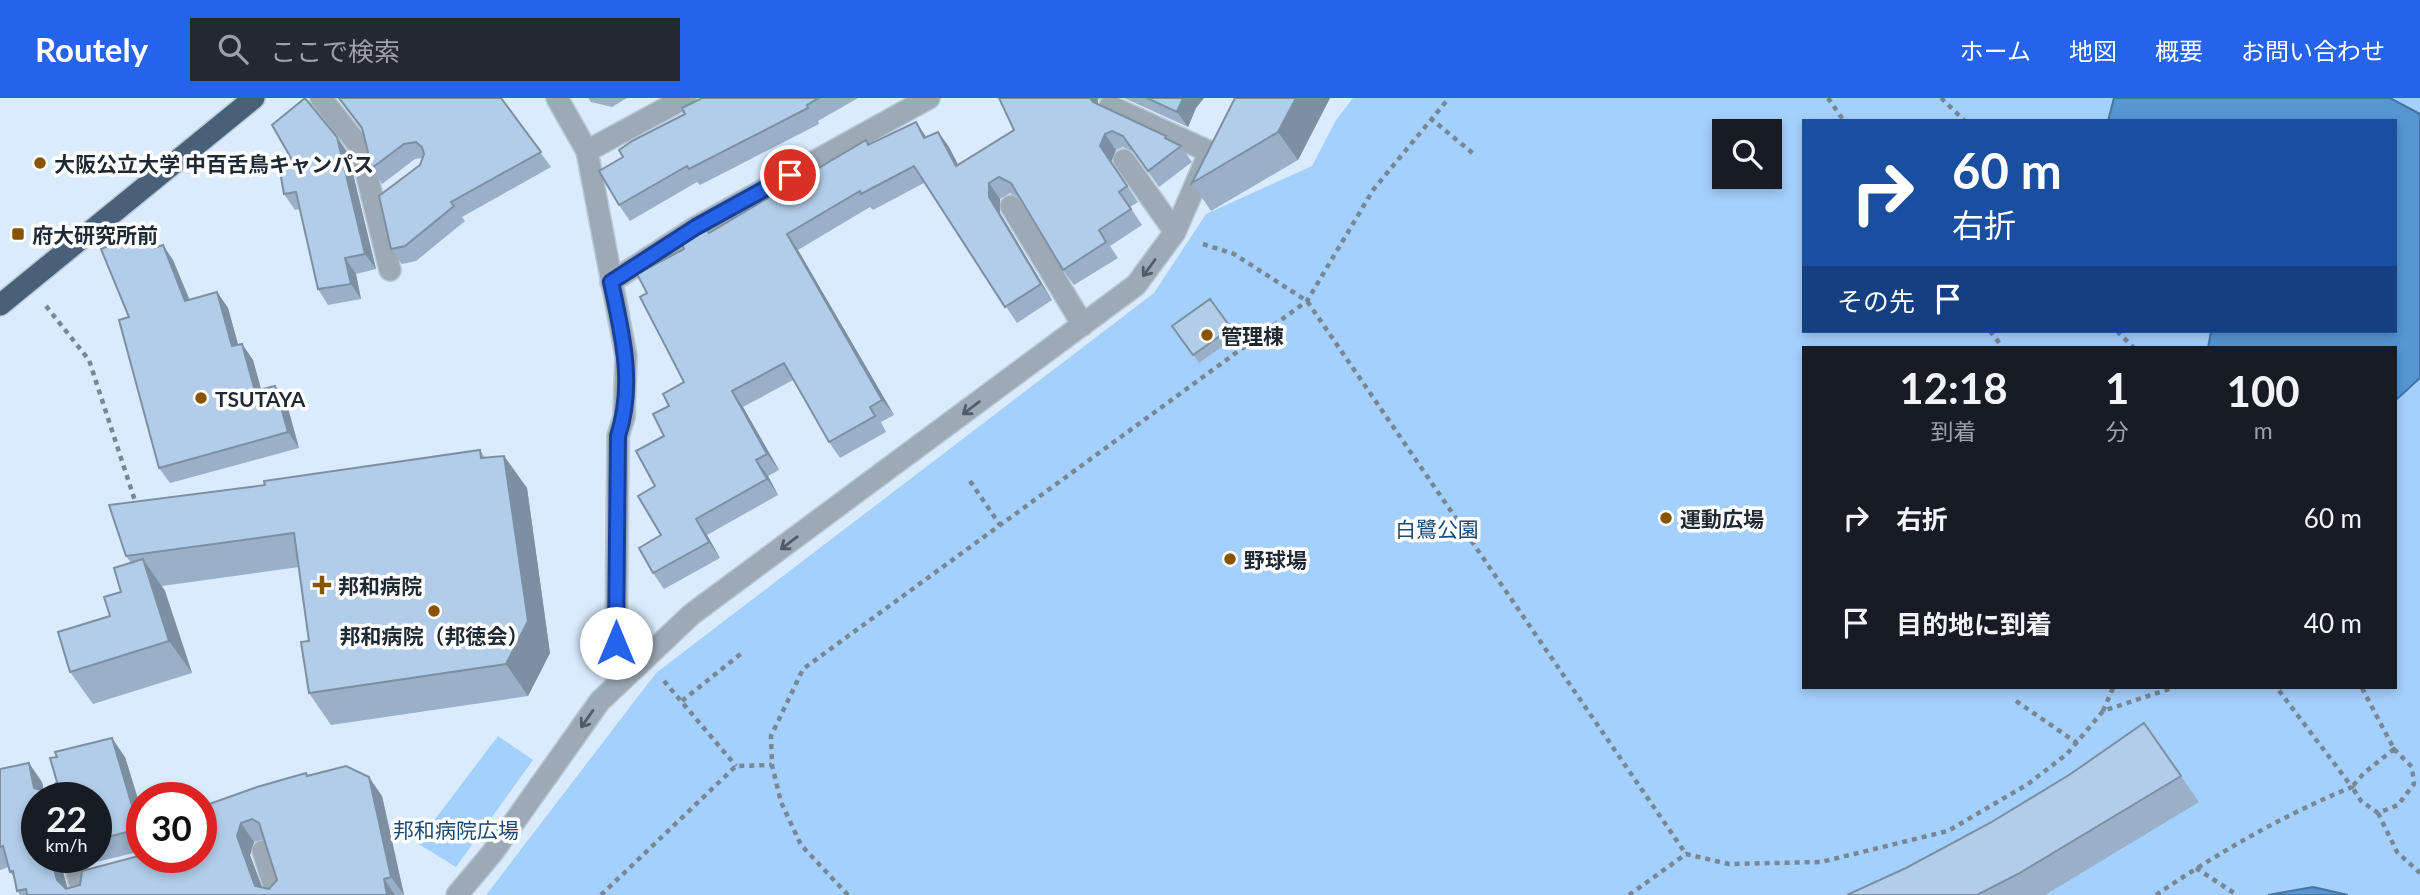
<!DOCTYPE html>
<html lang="ja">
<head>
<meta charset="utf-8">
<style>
	body { margin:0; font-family:Lato,"Noto Sans JP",sans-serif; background:#242831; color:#f1f3f6; height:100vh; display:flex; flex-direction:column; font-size:26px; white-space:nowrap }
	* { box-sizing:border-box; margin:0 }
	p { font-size:23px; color:#9ea1a6 }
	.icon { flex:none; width:38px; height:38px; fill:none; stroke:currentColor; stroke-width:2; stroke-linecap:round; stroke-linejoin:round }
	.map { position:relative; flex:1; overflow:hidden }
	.drawer { position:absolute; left:1802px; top:248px; width:595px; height:343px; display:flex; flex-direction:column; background:#171b24; border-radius:0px; box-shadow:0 4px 10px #0003 }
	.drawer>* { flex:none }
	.guide { position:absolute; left:1802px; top:21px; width:595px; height:214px; border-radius:0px; box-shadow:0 4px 10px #0003; background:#1a4fa0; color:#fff; overflow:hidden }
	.controls { position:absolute; left:1712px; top:21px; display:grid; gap:14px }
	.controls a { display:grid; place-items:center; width:70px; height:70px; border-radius:0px; background:#171b24; box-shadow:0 4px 10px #0003; font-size:35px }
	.speed { position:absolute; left:21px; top:684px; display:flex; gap:14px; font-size:35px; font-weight:700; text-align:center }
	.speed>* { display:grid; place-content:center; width:91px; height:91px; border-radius:50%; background:#171b24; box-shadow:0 4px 10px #0003; line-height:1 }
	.speed small { font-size:18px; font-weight:400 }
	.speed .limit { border:10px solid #d22; background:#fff; color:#111 }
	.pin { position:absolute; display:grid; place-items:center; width:60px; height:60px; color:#fff; margin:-30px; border:4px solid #fff; border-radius:50%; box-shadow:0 2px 7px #0007 }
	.me { position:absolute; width:77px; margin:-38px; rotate:0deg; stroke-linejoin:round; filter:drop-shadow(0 0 5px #0008) }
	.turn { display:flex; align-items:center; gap:24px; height:147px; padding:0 35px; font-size:32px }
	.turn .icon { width:91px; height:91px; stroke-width:2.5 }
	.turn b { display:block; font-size:49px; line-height:60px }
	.then { display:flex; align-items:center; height:66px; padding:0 35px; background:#0003; gap:14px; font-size:26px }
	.eta { display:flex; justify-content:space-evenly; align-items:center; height:119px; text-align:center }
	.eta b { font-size:42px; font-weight:700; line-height:49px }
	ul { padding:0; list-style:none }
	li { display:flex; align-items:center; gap:21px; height:105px; padding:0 35px }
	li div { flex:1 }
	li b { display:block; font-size:26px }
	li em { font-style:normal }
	header { display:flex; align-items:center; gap:42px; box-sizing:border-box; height:98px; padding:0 35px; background:#2563eb; color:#fff }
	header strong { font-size:33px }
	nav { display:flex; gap:38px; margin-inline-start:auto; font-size:24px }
	.search { width:490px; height:63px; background:#242831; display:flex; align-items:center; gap:18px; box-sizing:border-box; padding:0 24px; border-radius:0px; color:#9ea1a6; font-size:26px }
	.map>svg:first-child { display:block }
</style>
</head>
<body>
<header>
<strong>Routely</strong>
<div class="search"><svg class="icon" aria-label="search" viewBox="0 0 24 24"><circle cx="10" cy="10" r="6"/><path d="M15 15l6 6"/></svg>ここで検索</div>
<nav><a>ホーム</a><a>地図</a><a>概要</a><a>お問い合わせ</a></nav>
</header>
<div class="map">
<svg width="2420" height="797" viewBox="0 0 2420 797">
	<rect width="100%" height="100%" fill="#daebfd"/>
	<!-- green -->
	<path fill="#a4d0fd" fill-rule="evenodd" d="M1353,0H2420V797H486L656,575L1154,195L1206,116L1312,68L1336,22ZM1804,23H2396V233H1804ZM1724,33H1769V79H1724ZM1804,250H2396V590H1804Z
		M498,638L533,662L456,769L417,745Z"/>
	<!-- water -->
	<path fill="#5596d3" stroke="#4575a3" stroke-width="2" d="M2114,0H2390L2420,16V280L2396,302V250H2208L2211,233H2396V23H2108Z
		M2313,789L2348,797H2268Z"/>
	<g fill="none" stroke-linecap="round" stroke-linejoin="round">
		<!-- minor casing -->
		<g stroke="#b8c8d9" stroke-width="24">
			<path id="minor" d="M321,0L360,49L390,172
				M557,0L587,53L685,0
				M1110,8L1210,54
				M587,53L626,258L624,319L618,338L616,545L633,571
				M1124,62L1175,134
				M1011,108L1083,227
				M611,184L696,129L929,0
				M263,753L277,797
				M73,760L83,797
				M457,797L493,754L600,603L692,516L1136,187L1175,134L1206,62"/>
		</g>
		<!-- highway casing -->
		<g stroke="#b8c8d9" stroke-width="24">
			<path id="highway" d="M0,207L254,0"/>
		</g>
		<!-- path -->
		<path stroke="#798694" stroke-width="4.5" stroke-dasharray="5 5" stroke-linecap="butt" d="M1828,0L1844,23
			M1941,0L1965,23
			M1430,20L1475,57
			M1203,146L1234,156L1307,203L1686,756
			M46,208L89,262L137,409
			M1990,233L2003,250
			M2117,233L2134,250
			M970,383L1000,427
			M664,583L736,668
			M2362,590L2394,651
			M682,603L743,554
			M2016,603L2077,645
			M2103,613L2113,590
			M2394,651L2412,669L2414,686L2398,707L2378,715L2361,703L2352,689L2364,675Z
			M2378,715L2397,754L2420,775
			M2196,770L2237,797
			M601,797L736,668L772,667
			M848,797L801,747L781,704L772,667L771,638L803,571L1307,203L1373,92L1449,0
			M1629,797L1686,756L1729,766L1821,764L1948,733L2028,686L2067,656L2103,613L2172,590
			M2156,797C2218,755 2283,717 2352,689L2277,590"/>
		<!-- minor -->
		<use href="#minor" stroke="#9da9b5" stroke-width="21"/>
		<!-- highway -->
		<use href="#highway" stroke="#486179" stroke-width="21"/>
	</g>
	<!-- wall -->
	<path fill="#99b0c8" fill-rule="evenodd" d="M338,0H501L551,69L462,119L465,123L416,163L402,166L391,151L422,60L415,61L382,86L372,70L362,32Z
		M588,0H627L612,9L591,4Z
		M702,0H858L818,23L819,26L700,87L697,84L630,123L619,107L623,59L685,16Z
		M999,0H1101L1098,2V6L1166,38L1169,42L1181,48L1192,64L1159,89L1134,54L1123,49L1116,52L1111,64L1138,104L1130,109L1142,127L1110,148L1118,160L1074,187L1063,172L1020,100L1010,95L1000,101V115L1052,202L1017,225L924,85L873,112L870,109L798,152L894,317L881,324L886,334L840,360L829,344L793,282L743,309L779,372L768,378L778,397L707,437L720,460L664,491L653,475L661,437L655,388L669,308L684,284L647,195L684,151L709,135L869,46L927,39L938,34L949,49L958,67L1014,32Z
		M1124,0H1204L1196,10L1188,29Z
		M1330,0L1298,62L1211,113L1192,85Z
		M348,55L376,171L356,176L361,201L328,207L318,191L300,111L295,112L284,96Z
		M157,149L173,162L190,202L217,194L228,210L238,247L242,246L253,262L261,292L275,288L286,303L299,350L170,385L159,370L129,219Z
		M1210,201L1237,238L1199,265L1172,228Z
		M480,352L485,360L504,358L527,390L550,555L528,598L331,627L309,595V543L299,469L162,488L165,493L192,575L93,606L70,574L110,518L121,494L131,465L126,458L265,387Z
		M2144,625L2199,704L2045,797H1847L1906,770L1990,725L2069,677Z
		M125,659L142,714V753L88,766L84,760H96V700H37V760H61L60,763L68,790L201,760V709L308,678L382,698L404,797H20L17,793L14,779L10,774L9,769L0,772V671L42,684L44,693L48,694ZM264,741L277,782L269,791L262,789L250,757L254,744Z"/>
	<!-- shaded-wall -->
	<path fill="#7d90a3" d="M1090,0H1097L1098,2L1097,10Z
		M1183,0H1204L1196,10L1188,29L1177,14Z
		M1296,0H1330L1298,62L1278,34Z
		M916,24L927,40H924Z
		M938,34L949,49L967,84L956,68Z
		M1105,36L1116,52L1111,64L1138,104L1100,48Z
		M337,39L348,55L376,171L365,156Z
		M989,85L1000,101V115L1052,202L1041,186L989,99Z
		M146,133L157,149L154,150Z
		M787,136L798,152L894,317L882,302Z
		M163,147L173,162L196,219L185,203Z
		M345,160L356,176L361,201L351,186Z
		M217,194L228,210L243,264L232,248Z
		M242,246L253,262L266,309L255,293Z
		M275,288L286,303L299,350L288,334Z
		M732,293L743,309L779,372L767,356Z
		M504,358L527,390L550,555L528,598L506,566Z
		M756,362L768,378L778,397L767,381Z
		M696,421L707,437L720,460L709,444Z
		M143,461L165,493L192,575L169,543Z
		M112,640L125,659L142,714V735L139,731Z
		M29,665L42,684L45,700L34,690Z
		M369,679L382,698L404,797L391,779Z
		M241,725L254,744L250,757L265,797L255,788L237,738Z
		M51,760H61L60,763L69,797L57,782Z
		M384,781L395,797H387Z"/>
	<!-- building -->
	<path fill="#b2cde9" stroke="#7d90a3" stroke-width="2" fill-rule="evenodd" d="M305,0L337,39L365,156L345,160L351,186L318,191L296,94L284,96L278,62L291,60L272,27Z
		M339,0H501L541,54L451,104L454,108L405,148L391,151L379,98L420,67L424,56L422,49L416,44L404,46L372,70L362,30Z
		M702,0H819L807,7L808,10L689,71L687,68L619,107L599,73L623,59L619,52L632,43L685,16L682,10Z
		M999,0H1090L1093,4L1166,38L1165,40L1181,48L1148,73L1123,38L1112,33L1105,36L1100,48L1127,88L1119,94L1131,111L1099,132L1106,144L1063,172L1011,85L999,79L989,85V99L1041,186L1005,209L914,68L861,96L860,93L787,136L882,302L870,309L875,318L829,344L784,265L732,293L767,356L756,362L767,381L696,421L709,444L653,475L639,450L661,437L638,398L655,388L636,353L664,338L653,316L669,308L663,296L684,284L640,199L647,195L637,176L684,151L681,144L706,131L709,135L866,42L868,47L916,24L924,40L938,34L956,68L1014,32Z
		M1147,0H1183L1177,14Z
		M1235,0H1296L1278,34L1192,85Z
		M146,133L154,150L163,147L185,203L217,194L232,248L242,246L255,293L275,288L288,334L159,370L119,222L129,219L101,151Z
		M1210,201L1231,230L1193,257L1172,228Z
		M480,352L481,360L504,358L528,523L506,566L309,595L301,544L309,543L294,435L126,458L109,407L265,387L264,383Z
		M143,461L169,543L70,574L58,534L110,518L104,499L121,494L114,470Z
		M2144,625L2181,678L2018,776L1977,797H1847L1906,770L1990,725L2069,677Z
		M112,640L139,731L96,742V700H37V760H51L57,782L66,791L80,787L82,773L142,757V760H201V709L257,689L306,675L307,678L346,668L369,679L391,779L384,781L387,797H27L26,791L17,793L13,773L10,774L3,748L0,749V671L29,665L34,690L48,694L57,684L50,660L57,659L55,654ZM252,721L259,725L277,782L269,791L255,788L237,738L241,725Z"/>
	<!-- one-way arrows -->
	<defs><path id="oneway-shaft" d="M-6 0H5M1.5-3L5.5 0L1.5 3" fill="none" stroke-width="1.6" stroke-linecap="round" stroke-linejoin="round" transform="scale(1.75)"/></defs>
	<g stroke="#515c68">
		<use href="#oneway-shaft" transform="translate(1149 170) rotate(126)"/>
		<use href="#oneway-shaft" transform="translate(971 310) rotate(143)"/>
		<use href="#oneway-shaft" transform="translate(789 445) rotate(143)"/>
		<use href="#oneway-shaft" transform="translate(587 621) rotate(125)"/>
	</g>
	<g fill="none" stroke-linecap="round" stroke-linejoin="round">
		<!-- route casing -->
		<g stroke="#184099" stroke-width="18">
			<path id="route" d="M616,545L618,338C635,286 622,235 611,184L696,129L790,77"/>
		</g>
		<!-- route -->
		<use href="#route" stroke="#2563eb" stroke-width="12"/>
	</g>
	<!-- markers -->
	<g fill="#885400" stroke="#fff" stroke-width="2.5">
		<circle cx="40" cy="65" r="7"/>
		<rect x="11" y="129" width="14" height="14" rx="3.5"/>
		<circle cx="1207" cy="237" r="7"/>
		<circle cx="201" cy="300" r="7"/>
		<circle cx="1666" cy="420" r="7"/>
		<circle cx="1230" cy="461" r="7"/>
		<path d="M318.5 476.5h7v7h7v7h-7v7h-7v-7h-7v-7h7z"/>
		<circle cx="434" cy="513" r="7"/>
	</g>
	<g text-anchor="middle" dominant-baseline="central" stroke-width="7" stroke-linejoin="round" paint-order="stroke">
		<!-- poi labels -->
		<g font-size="21" font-weight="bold" fill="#1f2934" stroke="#fff" text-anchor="start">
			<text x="54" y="65">大阪公立大学 中百舌鳥キャンパス</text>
			<text x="32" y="136">府大研究所前</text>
			<text x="1221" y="237">管理棟</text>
			<text x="215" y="300">TSUTAYA</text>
			<text x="1680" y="420">運動広場</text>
			<text x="1244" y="461">野球場</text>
			<text x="338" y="487">邦和病院</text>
			<text x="434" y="537" text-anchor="middle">邦和病院（邦徳会）</text>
		</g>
		<!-- park labels -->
		<g font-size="21" fill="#1b4973" stroke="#fff">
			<text x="1437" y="430">白鷺公園</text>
			<text x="456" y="731">邦和病院広場</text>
		</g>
	</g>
</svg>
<div class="controls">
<a><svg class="icon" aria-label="search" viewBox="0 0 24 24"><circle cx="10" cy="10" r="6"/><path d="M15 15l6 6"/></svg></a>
</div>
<div class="speed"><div>22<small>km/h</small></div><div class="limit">30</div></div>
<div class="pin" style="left:790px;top:77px;background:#d93025"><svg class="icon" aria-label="arrive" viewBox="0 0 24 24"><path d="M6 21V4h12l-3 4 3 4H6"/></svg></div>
<svg class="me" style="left:616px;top:545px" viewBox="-20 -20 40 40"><circle r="19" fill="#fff"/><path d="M0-13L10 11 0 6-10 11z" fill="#2563eb"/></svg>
<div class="guide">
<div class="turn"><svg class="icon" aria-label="right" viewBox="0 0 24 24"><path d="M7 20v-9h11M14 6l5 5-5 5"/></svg><div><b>60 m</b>右折</div></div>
<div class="then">その先<svg class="icon" aria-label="arrive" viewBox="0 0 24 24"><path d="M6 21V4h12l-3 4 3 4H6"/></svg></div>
</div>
<section class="drawer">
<div class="eta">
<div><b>12:18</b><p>到着</p></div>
<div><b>1</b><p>分</p></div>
<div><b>100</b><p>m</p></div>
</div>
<ul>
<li><svg class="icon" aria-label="right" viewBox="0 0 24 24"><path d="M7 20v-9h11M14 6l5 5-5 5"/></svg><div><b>右折</b></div><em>60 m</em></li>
<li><svg class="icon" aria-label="arrive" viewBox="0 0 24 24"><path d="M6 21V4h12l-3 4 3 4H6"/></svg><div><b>目的地に到着</b></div><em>40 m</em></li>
</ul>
</section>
</div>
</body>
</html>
